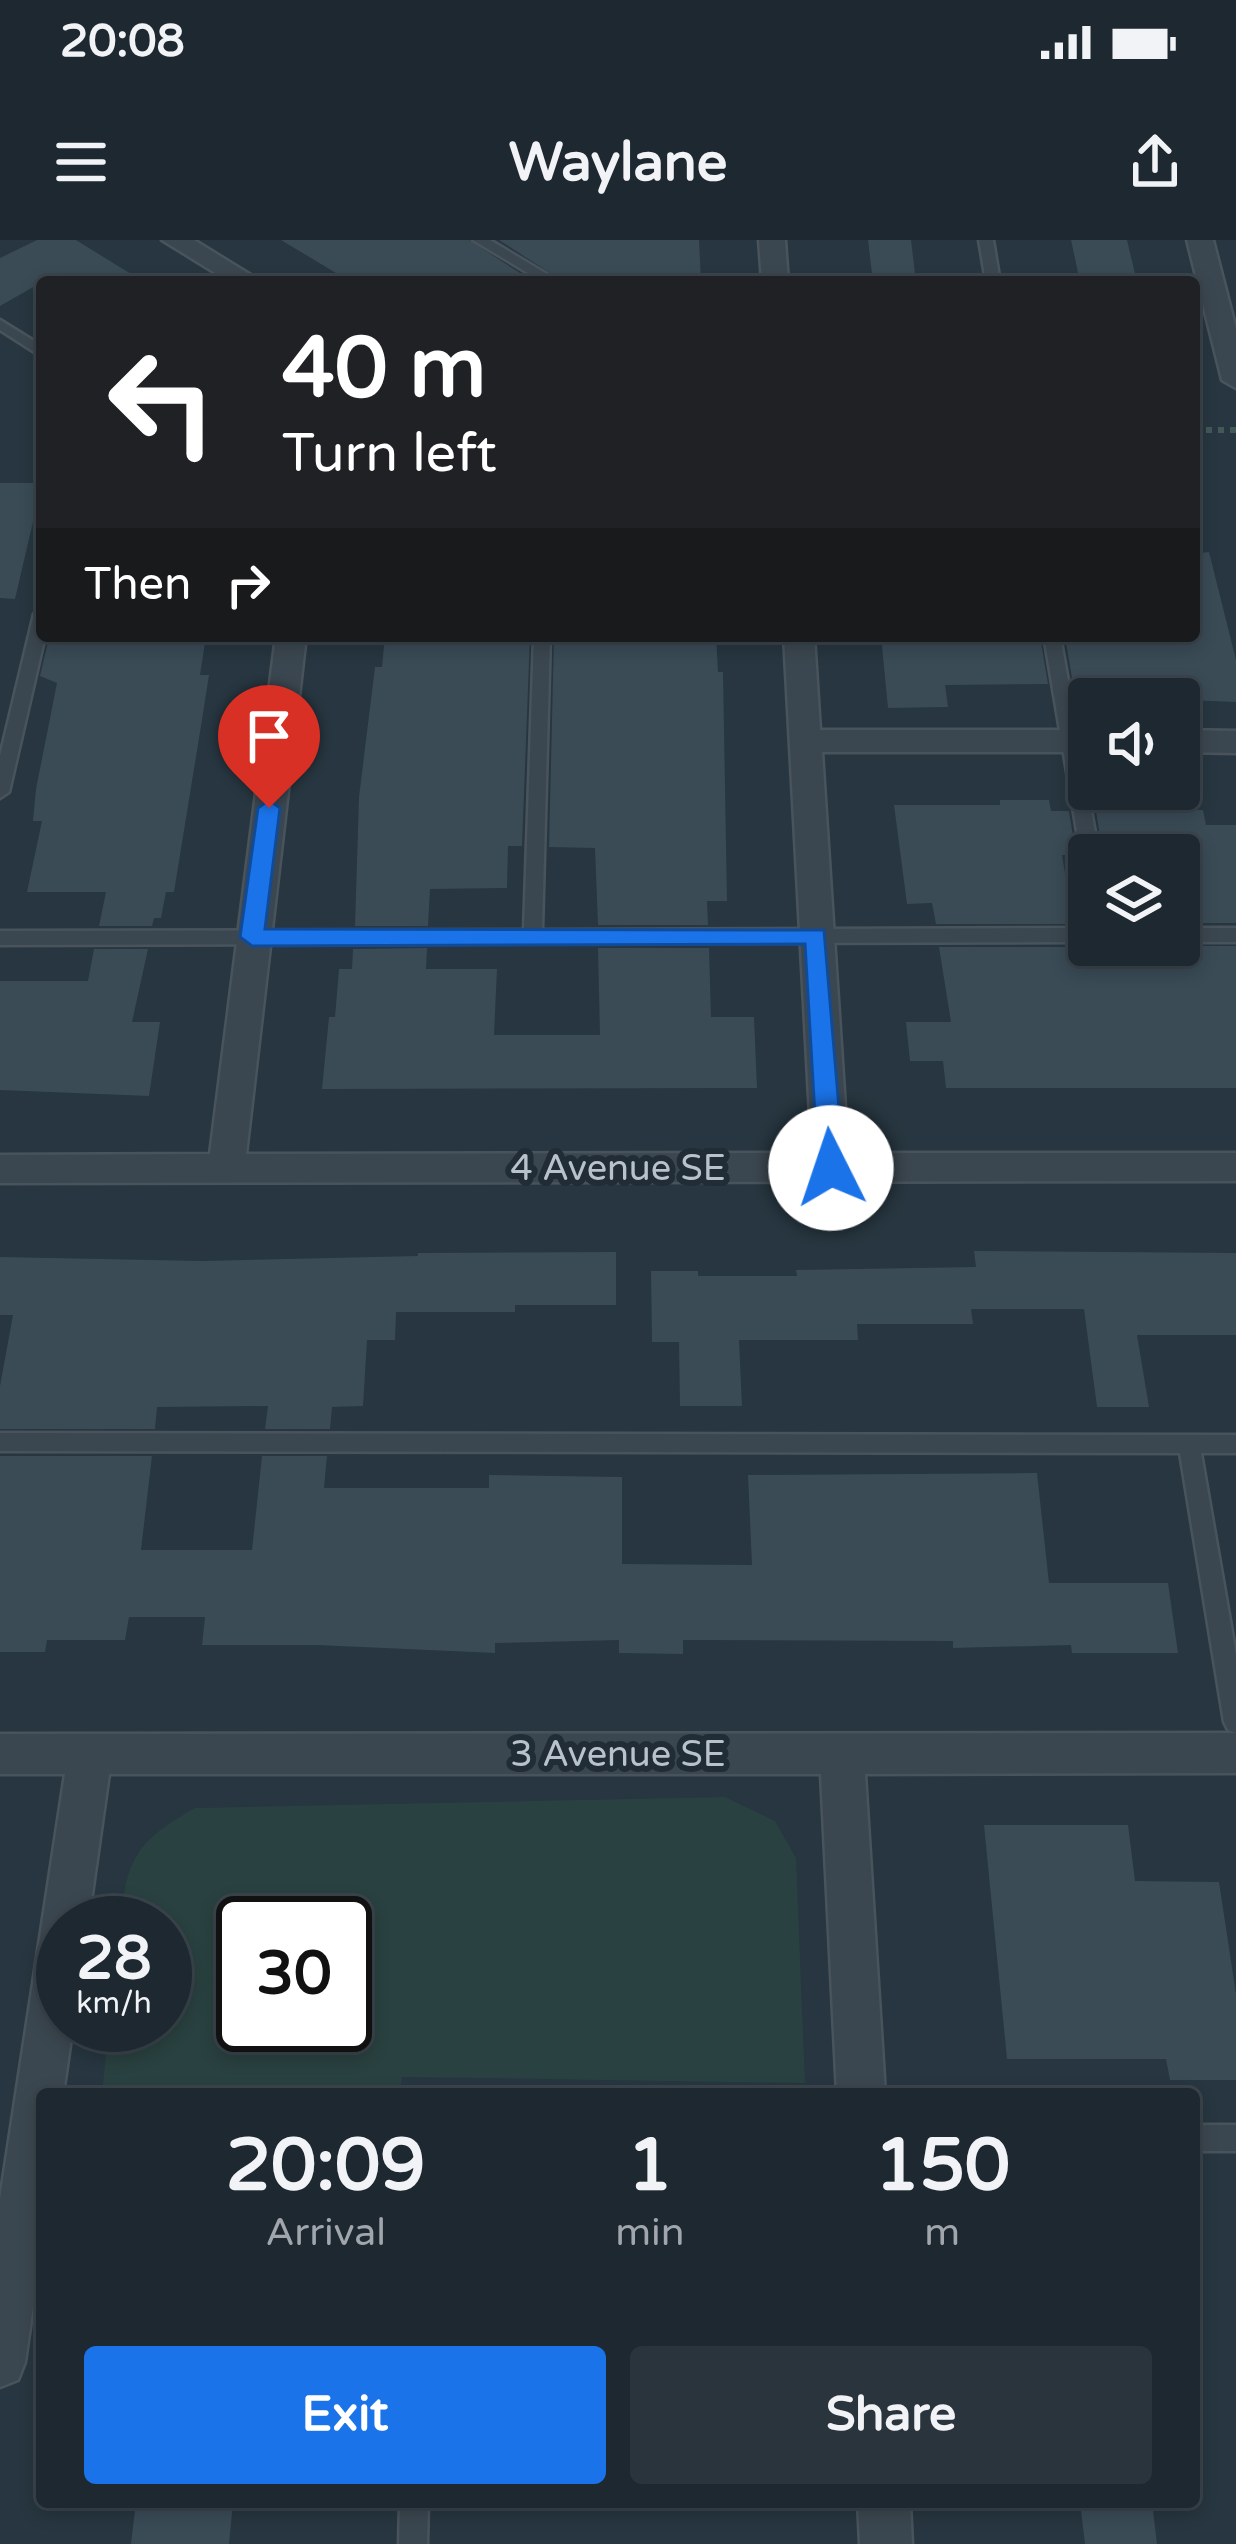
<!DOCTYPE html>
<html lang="en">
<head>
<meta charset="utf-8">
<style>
	body { margin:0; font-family:"Varela Round",sans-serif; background:#2a343c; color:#f1f3f6; height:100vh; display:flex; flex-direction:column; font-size:45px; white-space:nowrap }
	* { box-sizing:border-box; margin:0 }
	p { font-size:39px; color:#a0a6ab }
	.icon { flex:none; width:66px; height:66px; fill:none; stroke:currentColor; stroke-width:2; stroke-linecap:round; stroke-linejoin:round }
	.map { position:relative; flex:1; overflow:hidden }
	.drawer { position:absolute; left:36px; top:1848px; width:1164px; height:420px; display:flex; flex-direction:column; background:#1d2830; border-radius:12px; box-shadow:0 6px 18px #0003,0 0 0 3px #3b444c }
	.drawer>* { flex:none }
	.hud { position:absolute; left:36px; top:36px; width:1164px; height:366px; border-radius:12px; box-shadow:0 6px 18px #0003,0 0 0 3px #3b444c; background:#202124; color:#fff; overflow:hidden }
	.controls { position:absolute; left:1068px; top:438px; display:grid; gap:24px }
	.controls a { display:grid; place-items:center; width:132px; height:132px; border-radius:12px; background:#1d2830; box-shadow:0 6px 18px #0003,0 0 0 3px #3b444c; font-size:60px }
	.speed { position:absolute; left:36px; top:1656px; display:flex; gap:24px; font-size:60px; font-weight:700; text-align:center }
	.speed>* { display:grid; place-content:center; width:156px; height:156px; border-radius:50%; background:#1d2830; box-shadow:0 6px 18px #0003,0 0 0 3px #3b444c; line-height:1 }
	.speed small { font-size:30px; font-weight:400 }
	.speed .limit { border:6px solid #111; border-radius:18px; background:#fff; color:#111 }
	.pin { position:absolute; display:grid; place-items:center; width:102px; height:102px; color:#fff; margin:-123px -51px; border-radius:50% 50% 50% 0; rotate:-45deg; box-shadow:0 0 12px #0007 }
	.pin .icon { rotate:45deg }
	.me { position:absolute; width:132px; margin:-66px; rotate:356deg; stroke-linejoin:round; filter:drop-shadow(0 0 9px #0008) }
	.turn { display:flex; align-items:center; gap:42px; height:252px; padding:0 48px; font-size:54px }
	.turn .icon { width:156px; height:156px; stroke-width:2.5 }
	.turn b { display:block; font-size:84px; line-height:102px }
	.then { display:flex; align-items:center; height:114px; padding:0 48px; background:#0003; gap:24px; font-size:45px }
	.eta { display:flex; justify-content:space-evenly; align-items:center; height:204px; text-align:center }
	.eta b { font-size:72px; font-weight:800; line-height:84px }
	.cta { display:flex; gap:24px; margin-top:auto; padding:24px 48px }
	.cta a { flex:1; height:138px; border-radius:12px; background:#1a73e8; color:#fff; font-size:48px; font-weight:800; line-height:138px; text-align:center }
	.cta a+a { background:#2a343c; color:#f1f3f6 }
	.status { display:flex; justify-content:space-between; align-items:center; height:84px; padding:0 60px; background:#1d2830; direction:ltr }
	.status svg { height:33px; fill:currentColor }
	header { display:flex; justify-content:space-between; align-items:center; height:156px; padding:0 48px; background:#1d2830; font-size:54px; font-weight:800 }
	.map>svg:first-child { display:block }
</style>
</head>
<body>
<div class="status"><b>20:08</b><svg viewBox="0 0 49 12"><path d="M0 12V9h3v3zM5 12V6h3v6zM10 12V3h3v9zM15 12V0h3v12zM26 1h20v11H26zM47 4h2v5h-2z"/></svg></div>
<header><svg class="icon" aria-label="menu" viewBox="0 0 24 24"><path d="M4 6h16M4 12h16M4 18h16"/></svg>Waylane<svg class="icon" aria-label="share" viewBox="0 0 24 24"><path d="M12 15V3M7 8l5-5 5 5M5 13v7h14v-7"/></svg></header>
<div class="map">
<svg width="1236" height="2304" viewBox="0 0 1236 2304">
	<rect width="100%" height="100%" fill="#273640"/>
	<!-- green -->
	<path fill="#294140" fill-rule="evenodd" d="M725,1557L775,1581L796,1618L805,1843L402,1837L400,1854H102L109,1785H165V1683H120C127,1617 137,1601 195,1568ZM243,1683H345V1785H243Z"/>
	<!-- building -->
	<path fill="#3a4b56" d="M37,0H76L144,42H42L0,66V18Z
		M281,0H469L534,42H351Z
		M499,0H699L701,42H564Z
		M868,0H911L916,42H873Z
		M1071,0H1127L1137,42H1080Z
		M0,243H42L15,359L0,358Z
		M1209,312L1236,420V462L1162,459L1159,444H1073L1065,396H1194V314Z
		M206,396L200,435H209L202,480L174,652H166L161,678H154L152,686H99L106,652H27L42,581H33L36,549L57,443L40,436L49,398Z
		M385,396H530L522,606H508L507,648L430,649L428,686H355L359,557L375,427H382Z
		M554,396H716L718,432H723L727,661H707L708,685H598L595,608L549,607Z
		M881,396H1040L1048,444L945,445L948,467L888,468Z
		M1000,560H1049L1051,571H1069L1076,615H1062L1073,684H936L932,663L907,664L894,565H1000Z
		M1203,570L1206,585H1236V683H1179V614H1103L1096,571Z
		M1179,706H1236V848H946L943,821H910L906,782H951L939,707H1076L1079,729H1179Z
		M427,708L426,729H497L494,795H600L598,708H709L711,777H754L757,848L322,849L329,777H335L339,729H352L353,709Z
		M94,709H148L132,782H160L149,856L0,850V741H88Z
		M974,1011L1236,1013V1095H1137L1149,1167H1097L1084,1069H971L973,1084H857L858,1100H739L742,1166H680L679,1102H652L651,1031H698V1036H797L796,1030L976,1027Z
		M616,1012V1065H515V1072H396L395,1100H367L363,1166L332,1167L330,1189H265L268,1166L157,1167L155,1189H0V1146L13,1075H0V1017L202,1021L418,1016V1013Z
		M0,1216H152L141,1310H252L262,1216H327L324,1248H489V1235L622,1237V1324L752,1325L748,1235L1037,1233L1049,1343H1168L1178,1413H1072L1071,1405L953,1408V1401L683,1400V1414L619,1413V1400L495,1403V1413L317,1405H202L205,1377H129L125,1400H47L45,1412H0Z
		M984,1585H1128L1135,1641L1219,1642L1236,1754V1840H1170L1166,1819H1007Z
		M136,2262H233L229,2304H131Z
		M1080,2262H1152L1157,2304H1085Z"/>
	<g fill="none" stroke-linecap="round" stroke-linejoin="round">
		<!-- service casing -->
		<g stroke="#48535c" stroke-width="5">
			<path id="service" d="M473,0H490L560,42H543Z
				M979,0H993L1000,42H986Z
				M0,80L42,106V117L0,90Z
				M42,369V396H45L9,552L0,558V516L34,374Z
				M534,396H550L542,690L1089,688V702L0,705V691L524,690Z
				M1044,396H1060L1099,615H1089V621L1081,615Z
				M1179,688H1236V702H1179Z
				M0,1193L1236,1195V1213H1201L1236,1415V1493L1228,1490L1224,1482L1180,1213L0,1211Z
				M1194,1885H1236V1911H1194Z
				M400,2262H428L427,2304H399Z"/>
		</g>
		<!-- minor casing -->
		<g stroke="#48535c" stroke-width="5">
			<path id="minor" d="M162,0H194L262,42H230Z
				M759,0H785L788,42H762Z
				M1187,0H1213L1236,89V148L1222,140Z
				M276,396H306L246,914L812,913L784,396H814L820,490H1089V512H822L848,913H1236V941L0,943V915L210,914Z
				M1179,490L1236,491V513L1179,512Z
				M1236,1493V1533L865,1534L885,1854H837L821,1534H109L88,1683H63V1785H73L63,1854H42V2004L25,2122L18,2140L0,2147V1959L65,1534H0V1494Z
				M858,2262H910L912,2304H860Z"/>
		</g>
		<!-- path -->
		<path stroke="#425957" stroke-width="6" stroke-dasharray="6 6" stroke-linecap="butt" d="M1194,190H1236"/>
		<!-- service -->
		<use href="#service" fill="#3b4750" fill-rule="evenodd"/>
		<!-- minor -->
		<use href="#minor" fill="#3b4750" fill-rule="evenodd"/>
	</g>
	<!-- route -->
	<path fill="#1a73e8" stroke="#114b97" stroke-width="3" d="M269,560L280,568L265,689L824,690L844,928L840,935H822L818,928L805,704L252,706L240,697L258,568Z"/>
	<g text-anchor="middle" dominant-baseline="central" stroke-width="12" stroke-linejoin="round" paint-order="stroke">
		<!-- street labels -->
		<g font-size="36" fill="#b8c2ca" stroke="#202c36">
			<text x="618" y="928">4 Avenue SE</text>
			<text x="618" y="1514">3 Avenue SE</text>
		</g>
	</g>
</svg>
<div class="controls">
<a><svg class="icon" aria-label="sound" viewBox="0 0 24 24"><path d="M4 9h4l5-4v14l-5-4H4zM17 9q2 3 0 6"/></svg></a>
<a><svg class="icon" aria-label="layers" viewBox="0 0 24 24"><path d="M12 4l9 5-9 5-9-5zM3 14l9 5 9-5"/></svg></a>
</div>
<div class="speed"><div>28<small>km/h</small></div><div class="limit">30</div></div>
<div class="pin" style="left:269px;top:568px;background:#d93025"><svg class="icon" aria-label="arrive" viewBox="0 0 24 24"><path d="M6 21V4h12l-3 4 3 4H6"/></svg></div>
<svg class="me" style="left:831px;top:928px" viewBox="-20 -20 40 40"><circle r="19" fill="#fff"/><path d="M0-13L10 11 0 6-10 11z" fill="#1a73e8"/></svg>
<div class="hud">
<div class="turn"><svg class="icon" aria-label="left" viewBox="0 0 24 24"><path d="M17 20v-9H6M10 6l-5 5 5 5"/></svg><div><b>40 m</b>Turn left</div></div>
<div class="then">Then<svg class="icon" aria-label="right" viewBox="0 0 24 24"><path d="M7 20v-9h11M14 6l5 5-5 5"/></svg></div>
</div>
<section class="drawer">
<div class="eta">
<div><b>20:09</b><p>Arrival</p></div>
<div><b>1</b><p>min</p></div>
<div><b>150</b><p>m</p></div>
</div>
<div class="cta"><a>Exit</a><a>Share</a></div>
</section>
</div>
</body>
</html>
